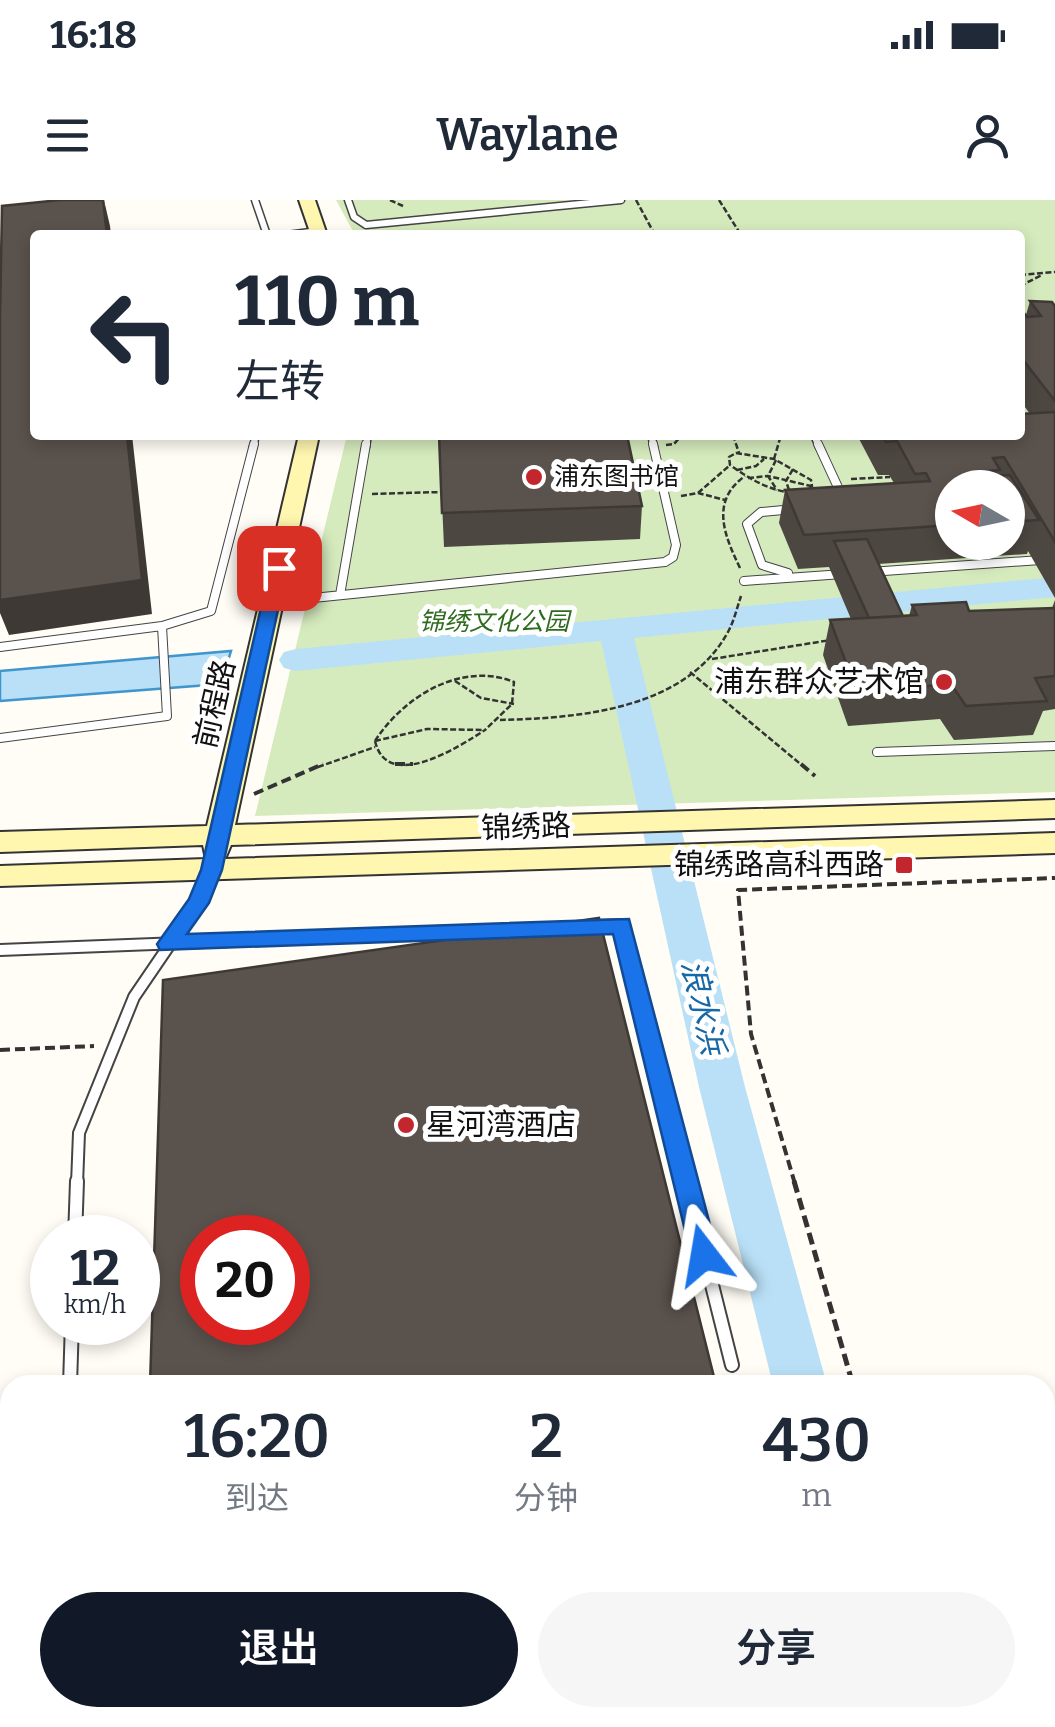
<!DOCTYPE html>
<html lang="zh">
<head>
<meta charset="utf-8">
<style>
	body { margin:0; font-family:Bitter,"Noto Sans SC",serif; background:#f6f6f7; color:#1f2937; height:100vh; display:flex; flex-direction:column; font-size:38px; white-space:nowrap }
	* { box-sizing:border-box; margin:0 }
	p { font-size:32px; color:#747a83 }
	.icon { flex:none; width:55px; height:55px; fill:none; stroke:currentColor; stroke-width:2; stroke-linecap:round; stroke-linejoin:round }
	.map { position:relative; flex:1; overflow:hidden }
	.sheet { position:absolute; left:0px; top:1175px; width:1055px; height:352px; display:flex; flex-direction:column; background:#fff; border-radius:30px 30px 0 0; box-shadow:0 5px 15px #0003 }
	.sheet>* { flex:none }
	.guide { position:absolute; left:30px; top:30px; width:995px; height:210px; border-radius:10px; box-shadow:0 5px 15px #0003; background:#fff; color:#1f2937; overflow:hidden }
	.needle { width:65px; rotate:279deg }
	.tools { position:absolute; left:935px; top:270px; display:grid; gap:20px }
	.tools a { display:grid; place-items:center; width:90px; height:90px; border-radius:50%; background:#fff; box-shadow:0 5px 15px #0003; font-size:50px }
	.speed { position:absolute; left:30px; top:1015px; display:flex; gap:20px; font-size:50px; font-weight:700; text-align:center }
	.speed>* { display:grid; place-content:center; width:130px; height:130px; border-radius:50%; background:#fff; box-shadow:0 5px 15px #0003; line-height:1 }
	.speed small { font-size:25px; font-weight:400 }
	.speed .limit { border:15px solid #d22; background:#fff; color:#111 }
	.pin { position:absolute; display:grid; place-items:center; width:85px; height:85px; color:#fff; margin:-42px; border-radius:20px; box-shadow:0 5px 15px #0006 }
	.me { position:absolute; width:110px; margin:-55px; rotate:346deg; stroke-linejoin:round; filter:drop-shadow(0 0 8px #0008) }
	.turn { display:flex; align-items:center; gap:35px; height:210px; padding:0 40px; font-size:45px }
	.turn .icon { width:130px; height:130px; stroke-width:2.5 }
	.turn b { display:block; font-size:70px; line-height:85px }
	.eta { display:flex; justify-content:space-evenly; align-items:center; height:170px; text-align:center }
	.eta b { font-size:60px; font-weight:600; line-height:70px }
	.primary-button { display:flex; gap:20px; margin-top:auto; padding:20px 40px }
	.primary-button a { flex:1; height:115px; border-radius:60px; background:#111827; color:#fff; font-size:40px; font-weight:600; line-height:115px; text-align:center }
	.primary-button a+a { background:#f6f6f7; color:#1f2937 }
	.status { display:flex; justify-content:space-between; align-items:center; height:70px; padding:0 50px; background:#fff; direction:ltr }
	.status svg { height:28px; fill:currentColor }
	header { display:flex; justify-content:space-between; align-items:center; height:130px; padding:0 40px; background:#fff; font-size:45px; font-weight:600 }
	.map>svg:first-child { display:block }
</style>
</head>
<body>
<div class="status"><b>16:18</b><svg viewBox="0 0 49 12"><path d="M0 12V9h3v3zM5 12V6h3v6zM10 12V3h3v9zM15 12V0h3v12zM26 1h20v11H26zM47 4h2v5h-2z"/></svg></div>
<header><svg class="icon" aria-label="menu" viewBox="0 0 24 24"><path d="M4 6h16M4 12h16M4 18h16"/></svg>Waylane<svg class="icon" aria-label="person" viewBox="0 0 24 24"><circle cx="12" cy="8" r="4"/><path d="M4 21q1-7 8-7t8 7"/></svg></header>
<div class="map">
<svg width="1055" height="1527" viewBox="0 0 1055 1527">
	<rect width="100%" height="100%" fill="#fffdf5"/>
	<!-- green -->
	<path fill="#d5ebbd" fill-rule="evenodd" d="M336,0H1055V592L255,616L347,235H1020V35H355ZM952,288H1008V342H952Z"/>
	<!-- water -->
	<path fill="#b9e0f7" stroke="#3f96cf" stroke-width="2.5" d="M231,451L221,484L0,501V471Z"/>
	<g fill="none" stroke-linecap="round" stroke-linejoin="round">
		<!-- river -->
		<path fill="#b9e0f7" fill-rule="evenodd" d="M1055,377V397L634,438L745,887L827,1185H773L699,887L601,441L296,471L284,468L279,460L284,452L296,449Z
			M856,1518H918L922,1527H858Z"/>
		<!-- lane-far3 casing -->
		<g stroke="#444" stroke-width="9">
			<path id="lane-far3" d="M255,0L267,35
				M348,0L354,17L366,25L621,0
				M287,35L318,31
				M651,235L654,247
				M814,235L819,247
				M253,247L256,235
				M366,247L368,235"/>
		</g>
		<!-- lane-far2 casing -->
		<g stroke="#444" stroke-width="10">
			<path id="lane-far2" d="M818,244L842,296
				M870,372L1055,359
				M788,373L762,365L747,324L761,312L794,309
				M744,381L843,374
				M340,395L366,244
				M274,402L665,362L673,357L676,345L653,244
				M0,447L162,426L211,411L254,244
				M0,538L167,516L162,426
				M877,552L1055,546"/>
		</g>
		<!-- lane-far1 casing -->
		<g stroke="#444" stroke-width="14">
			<path id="lane-far1" d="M591,726L622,725L687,984
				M0,750L534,729
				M77,984L79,933L134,797L198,703L211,670"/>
		</g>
		<!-- lane casing -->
		<g stroke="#444" stroke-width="16">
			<path id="lane" d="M686,981L732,1165
				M75,1038L77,981
				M70,1185L72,1122
				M84,1527L85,1518"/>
		</g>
		<!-- secondary casing -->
		<g stroke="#333" stroke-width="4">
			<path id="secondary" d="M299,0H315L327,35H311Z
				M299,235H319L235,625L1055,600V618L231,645L225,659L1055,633V653L0,686V666L206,659L203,645L0,652V632L207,626Z"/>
		</g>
		<!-- path-far2 -->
		<path stroke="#333" stroke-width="2.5" stroke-dasharray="6 2.5" stroke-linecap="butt" d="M390,0L403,6
			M636,0L655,35
			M719,0L741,35
			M755,35H769
			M1020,75L1055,72
			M1020,86L1042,75
			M733,235L739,253
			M666,245L674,244L682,235
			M736,253L774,259L811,280L812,286L807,293C777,295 754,282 730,265L729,257Z
			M774,259L781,235
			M776,260L768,276L777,290
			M737,270L756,266L764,259
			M748,278L768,276L811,286
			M851,279L890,277
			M789,290L786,281L793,269
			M698,293L729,266
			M372,294L442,292
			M681,296L698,293L725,300
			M740,368C724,335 710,301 745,276
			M712,459L831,440
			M690,472L804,567
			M455,481L481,498L514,504
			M500,520C579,518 685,510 728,432C734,421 737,408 741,396
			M375,541C387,593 459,547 485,530
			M375,541C404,496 462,461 514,482L512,504L485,530
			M375,541L427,529L485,530
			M318,567L375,547"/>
		<!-- path-far1 -->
		<path stroke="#333" stroke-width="4" stroke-dasharray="10 5" stroke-linecap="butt" d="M395,564H413
			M801,564L815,576
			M254,594L323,564
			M0,850L94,846
			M795,984L751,834L738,690L1055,678"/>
		<!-- path -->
		<path stroke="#333" stroke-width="5" stroke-dasharray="12 6" stroke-linecap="butt" d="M794,981L853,1185
			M949,1518L952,1527"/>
		<!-- lane-far3 -->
		<use href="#lane-far3" stroke="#fff" stroke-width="6"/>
		<!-- lane-far2 -->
		<use href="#lane-far2" stroke="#fff" stroke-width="8"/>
		<!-- lane-far1 -->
		<use href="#lane-far1" stroke="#fff" stroke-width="10"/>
		<!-- lane -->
		<use href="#lane" stroke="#fff" stroke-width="12"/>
		<!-- secondary -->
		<use href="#secondary" fill="#fff6b0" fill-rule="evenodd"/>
	</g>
	<!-- wall -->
	<path fill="#4d4742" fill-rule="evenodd" d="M1030,101L1055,106V398L1028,351L1027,354L878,364L903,416H909L912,405L969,411L1052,408L1055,400V509L1043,511L1033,535L954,540L940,519L848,526L823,455L830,420L851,419L829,367L798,369L779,323L785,290L894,283L889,275H878L857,235H1020L1030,214L1020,200V108L1026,115ZM952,288H1008V342H952Z
		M439,235L642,306L640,339L444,347Z"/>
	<!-- shaded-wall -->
	<path fill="#3f3936" d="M104,0L110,26L111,35H107Z
		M127,235H132L152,414L9,435L0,413V400Z"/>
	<!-- building -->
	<path fill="#5a524d" stroke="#3f3936" stroke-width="2.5" fill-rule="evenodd" d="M60,0H103L107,35H35V235H127L142,380L0,400V119L2,6Z
		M1030,101L1052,102L1055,106V201L1020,156V108L1027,117L1041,116Z
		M1055,212V342L1004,257L993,258L1000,270L987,271L991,276L1010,275L1039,320L1008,322V288H952V325L804,335L785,290L930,281L926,273L915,274L897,241L886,242L882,235H1020V214Z
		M439,235H627L642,306L442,313Z
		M867,339L903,416L869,418L834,341Z
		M966,402L969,411L1055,408V476L1035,478L1047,501L966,506L951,484L857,492L830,420L917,415L912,405Z
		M599,718L716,1185H150L163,780ZM202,1038H288V1122H202Z"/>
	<!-- route -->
	<path fill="#1a73e8" stroke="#114b97" stroke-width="2.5" d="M279,363L287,368L222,670L209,703L187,734L629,719L718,1055L714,1064L704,1067L695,1064L691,1055L613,734L160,750L157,744L189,699L201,670L270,368Z"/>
	<!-- markers -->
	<g fill="#c4262e" stroke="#fff" stroke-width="4">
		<circle cx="534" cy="277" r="10"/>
		<circle cx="944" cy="482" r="10"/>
		<rect x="894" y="655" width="20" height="20" rx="5"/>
		<circle cx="406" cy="925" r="10"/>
	</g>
	<g text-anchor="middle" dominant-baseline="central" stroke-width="10" stroke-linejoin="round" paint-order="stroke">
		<!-- far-poi labels -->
		<g font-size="25" fill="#111" stroke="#fff" text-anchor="start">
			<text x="554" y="277">浦东图书馆</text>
		</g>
		<!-- far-park labels -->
		<g font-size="25" font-style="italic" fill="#2f6b1f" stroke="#fff">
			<text x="494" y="422">锦绣文化公园</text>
		</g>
		<!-- poi labels -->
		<g font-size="30" fill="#111" stroke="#fff" text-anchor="end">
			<text x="924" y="482">浦东群众艺术馆</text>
			<text x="884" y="665">锦绣路高科西路</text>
			<text x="426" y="925" text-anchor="start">星河湾酒店</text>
		</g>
		<!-- street labels -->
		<g font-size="30" fill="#111" stroke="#fff">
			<text transform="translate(215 504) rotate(-77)">前程路</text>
			<text transform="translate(526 627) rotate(-2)">锦绣路</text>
		</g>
		<!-- water labels -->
		<g font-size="32" font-style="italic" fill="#1768a6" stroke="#fff">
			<text transform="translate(703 807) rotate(77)">浪水浜</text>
		</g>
	</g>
</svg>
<div class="tools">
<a><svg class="needle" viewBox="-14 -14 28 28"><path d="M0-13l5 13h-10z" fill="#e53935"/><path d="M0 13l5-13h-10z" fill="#747a83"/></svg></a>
</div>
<div class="speed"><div>12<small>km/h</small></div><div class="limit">20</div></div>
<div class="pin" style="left:279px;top:368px;background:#d93025"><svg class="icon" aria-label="arrive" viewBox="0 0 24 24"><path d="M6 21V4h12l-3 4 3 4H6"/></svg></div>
<svg class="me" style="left:704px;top:1055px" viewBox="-20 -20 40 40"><path d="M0-17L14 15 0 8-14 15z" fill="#1a73e8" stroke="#fff" stroke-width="4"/></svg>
<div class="guide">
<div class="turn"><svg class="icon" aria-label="left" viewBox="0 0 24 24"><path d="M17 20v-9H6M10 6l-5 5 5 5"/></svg><div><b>110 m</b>左转</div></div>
</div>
<section class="sheet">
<div class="eta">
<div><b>16:20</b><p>到达</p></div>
<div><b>2</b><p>分钟</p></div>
<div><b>430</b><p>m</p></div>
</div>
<div class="primary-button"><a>退出</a><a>分享</a></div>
</section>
</div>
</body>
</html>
